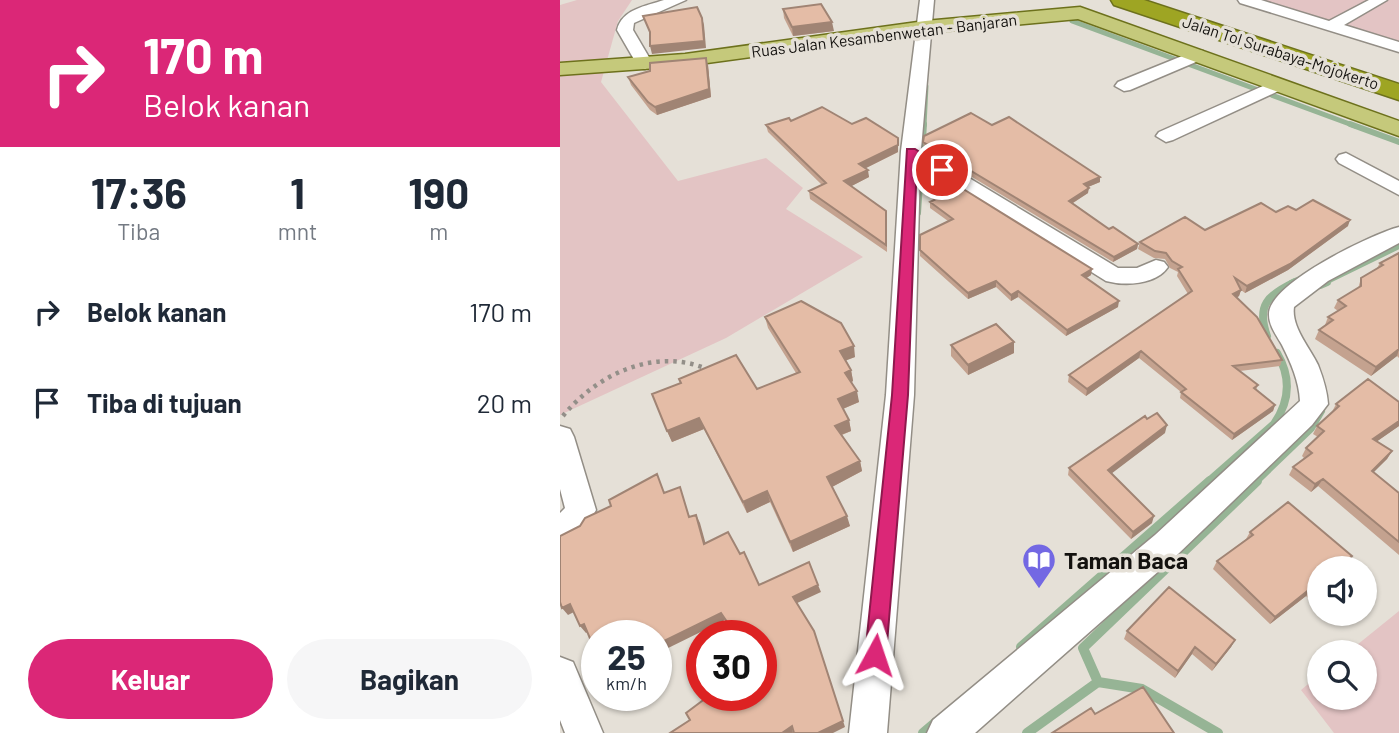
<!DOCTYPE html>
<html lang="id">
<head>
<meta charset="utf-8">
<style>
	body { margin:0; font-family:Barlow,sans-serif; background:#f6f6f7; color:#1f2937; height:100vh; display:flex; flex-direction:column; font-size:26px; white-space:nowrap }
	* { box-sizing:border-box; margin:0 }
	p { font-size:23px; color:#747a83 }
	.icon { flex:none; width:38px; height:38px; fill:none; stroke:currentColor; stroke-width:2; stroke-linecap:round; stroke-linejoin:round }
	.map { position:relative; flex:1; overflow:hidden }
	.drawer { display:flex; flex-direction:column; background:#fff; width:560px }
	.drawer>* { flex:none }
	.top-card { background:#db2777; color:#fff; overflow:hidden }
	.tools { position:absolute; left:747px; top:556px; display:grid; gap:14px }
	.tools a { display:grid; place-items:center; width:70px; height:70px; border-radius:50%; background:#fff; box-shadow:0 2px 5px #0004; font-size:35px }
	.speed { position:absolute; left:21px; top:620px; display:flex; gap:14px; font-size:35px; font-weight:700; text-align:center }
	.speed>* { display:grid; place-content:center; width:91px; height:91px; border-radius:50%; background:#fff; box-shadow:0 2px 5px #0004; line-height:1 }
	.speed small { font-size:18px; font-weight:400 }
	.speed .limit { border:10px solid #d22; background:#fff; color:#111 }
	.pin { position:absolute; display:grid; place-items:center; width:60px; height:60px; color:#fff; margin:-30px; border:4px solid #fff; border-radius:50%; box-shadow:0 2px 7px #0007 }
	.me { position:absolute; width:77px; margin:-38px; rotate:5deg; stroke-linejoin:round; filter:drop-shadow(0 0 5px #0008) }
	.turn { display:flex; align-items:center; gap:24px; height:147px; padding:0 28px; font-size:32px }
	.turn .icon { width:91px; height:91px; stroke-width:2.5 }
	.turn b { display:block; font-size:49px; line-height:60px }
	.eta { display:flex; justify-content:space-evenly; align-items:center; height:119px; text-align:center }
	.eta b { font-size:42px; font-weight:700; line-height:49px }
	.action { display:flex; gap:14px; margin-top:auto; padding:14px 28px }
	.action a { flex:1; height:80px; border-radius:42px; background:#db2777; color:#fff; font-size:28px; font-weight:700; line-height:80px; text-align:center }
	.action a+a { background:#f6f6f7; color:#1f2937 }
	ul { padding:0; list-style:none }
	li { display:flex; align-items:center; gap:21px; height:91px; padding:0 28px }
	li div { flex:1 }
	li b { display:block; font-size:26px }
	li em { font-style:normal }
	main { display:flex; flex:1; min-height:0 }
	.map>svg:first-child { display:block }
</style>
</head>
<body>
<main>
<section class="drawer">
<div class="top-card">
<div class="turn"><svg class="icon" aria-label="right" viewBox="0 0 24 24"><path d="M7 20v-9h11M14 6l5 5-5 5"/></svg><div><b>170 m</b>Belok kanan</div></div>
</div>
<div class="eta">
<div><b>17:36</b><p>Tiba</p></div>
<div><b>1</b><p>mnt</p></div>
<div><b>190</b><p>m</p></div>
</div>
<ul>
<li><svg class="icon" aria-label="right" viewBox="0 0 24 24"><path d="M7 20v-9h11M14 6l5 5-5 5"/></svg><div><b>Belok kanan</b></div><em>170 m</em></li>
<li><svg class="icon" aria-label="arrive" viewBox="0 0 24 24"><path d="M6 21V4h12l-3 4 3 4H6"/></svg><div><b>Tiba di tujuan</b></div><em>20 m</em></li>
</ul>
<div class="action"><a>Keluar</a><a>Bagikan</a></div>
</section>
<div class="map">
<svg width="839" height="733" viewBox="0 0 839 733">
	<rect width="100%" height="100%" fill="#e5e0d7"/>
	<!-- green -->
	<path fill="#e3c4c4" d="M17,0H72L58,21L41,82L118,181L206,158L243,188L226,209L303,257L166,338L0,415V5Z
		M685,0H839V46Z
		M839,611V733H774L741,690L759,675L760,698H805V653H787Z"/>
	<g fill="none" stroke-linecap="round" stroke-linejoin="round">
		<!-- stream-far3 -->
		<path stroke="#96b495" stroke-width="5" d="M512,21L795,126
			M364,126L366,86"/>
		<!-- stream-far2 -->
		<path stroke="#96b495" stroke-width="6" d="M790,124L839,142
			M358,213L364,124
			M731,283L740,279
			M763,283L839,246"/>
		<!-- stream-far1 -->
		<path stroke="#96b495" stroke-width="8" d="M760,285L767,282
			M707,336C696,305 708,295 735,282
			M648,482L714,424C730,401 731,377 717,353
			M695,482L751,428L761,411"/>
		<!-- stream -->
		<path stroke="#96b495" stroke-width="10" d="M461,647L650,481
			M538,682L523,648L697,481
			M363,733L376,722
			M467,733L538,682L582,689L658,733"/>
		<!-- minor casing -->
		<g stroke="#938e86" stroke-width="3">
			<path id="minor" d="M104,0H126L74,23L73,30L93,64L85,69L79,68L57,30C62,9 86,6 104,0Z
				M360,0H374L361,149L558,268H577L596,260L604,262L608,267C596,285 565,286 546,281L360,165L354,395L327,733H289L326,395L341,151Z
				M678,0H701L769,21L809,0H827L784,25L839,42V52L680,3Z
				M637,50L643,51L645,55L643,59L570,90L564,91L555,86L558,82Z
				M719,79L728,84L725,88L613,140L606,142L596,136L599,132Z
				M786,153L839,181V195L779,163L776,159L779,155Z
				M839,227V243L768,281L734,307C731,327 750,348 758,365C763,378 767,390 768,404L752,425L617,555L415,733H367L373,720L595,535L740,401C739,381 731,363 722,345C717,336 709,326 709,315C707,284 812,234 839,227Z
				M0,426L10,429L14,437L36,510L24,531L0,544V513L5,508L0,489Z
				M0,657L13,662L43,733H5L0,720Z"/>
		</g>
		<!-- major casing -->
		<g stroke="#6d711c" stroke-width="3">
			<path id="major" d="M520,7L839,121V136L518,19L365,33L125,66L0,75V63L125,54L365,21Z"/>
		</g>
		<!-- highway casing -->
		<g stroke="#6d711c" stroke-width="3">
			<path id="highway" d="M551,0H584L839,84V100L554,5Z"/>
		</g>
		<!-- path -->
		<path stroke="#938f89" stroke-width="4.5" stroke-dasharray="3.5 5" stroke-linecap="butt" d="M3,416C37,374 95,347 147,369"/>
		<!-- minor -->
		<use href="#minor" fill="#fff" fill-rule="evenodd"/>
		<!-- major -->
		<use href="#major" fill="#c5c97b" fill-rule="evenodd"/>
		<!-- highway -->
		<use href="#highway" fill="#9ea523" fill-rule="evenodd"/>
	</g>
	<!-- wall -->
	<path fill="#c4a28f" d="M223,9L274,31L233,36L224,18Z
		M148,65L151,97L97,115L90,110L71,85L68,77Z
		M292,124L338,138V152L306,168L309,177L291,186L327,218V252L250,199L249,191L262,185L208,132L206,125Z
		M432,125L540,177V182L528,187V193L513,203L549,229L578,244L577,249L553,262L364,148L363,142Z
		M370,202L531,275L526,278L558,307L506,336L458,297L451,301L436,287L408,299L360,256V250L388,221L370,208Z
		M736,210L788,226L728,270L685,293L681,290L679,296L676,298L722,360L720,366L680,371L698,385L696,390L715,405L713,411L672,440L620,398L621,392L579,358L526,396L508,382L509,375L628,294L617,276L618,272L610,268L605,259L594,258L578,249L580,242L645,230L716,212Z
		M839,253V358L837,356L811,376L755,339L759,330L765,325L768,317L778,311L774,308L778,300L798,289L801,278L817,268L820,263Z
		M205,317L295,357L286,360L291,370L293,381L292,382L299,402L283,409L289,420L291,431L282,435L300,461L302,471L272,487L290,526L233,552L210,502L187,513L144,429L112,442L107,431L197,389L236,373L208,328Z
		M454,342V353L408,375L391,356V345Z
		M839,402V426L817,441L832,451L827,459L813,472L839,493V555L758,486L751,492L729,475L733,467L744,458L742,456L746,448L758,437L753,434L757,426L773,412H772L776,404Z
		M605,433L551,473L592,523L571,539L508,475L509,468Z
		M690,532L787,564L760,569V588L748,598L746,596L710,624L653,569L657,561L686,539Z
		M567,631L675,640L671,647L652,671L632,654L615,678L564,639Z"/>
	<!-- shaded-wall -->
	<path fill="#a08474" d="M142,18L144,25L146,48L92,54L90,46Z
		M272,22L274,31L233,36L232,27Z
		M146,58L148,65L151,97L97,115L95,107Z
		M338,138V152L300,171L299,164Z
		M308,170L309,177L286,189L284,181Z
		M540,177V182L523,189L524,184Z
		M529,188L528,193L508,206L509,201Z
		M790,220L788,226L728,270L685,293L687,286Z
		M578,244L577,249L553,262L554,257Z
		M532,269L531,275L522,281V275Z
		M436,281V287L408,299V293Z
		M681,290L679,296L671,301L673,294Z
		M458,291V297L451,301V295Z
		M559,301L558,307L506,336L507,330Z
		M454,342V353L408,375V365Z
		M294,346L295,357L282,362L280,351Z
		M839,349L837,356L811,376L816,367Z
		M581,351L579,358L526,396L527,389Z
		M291,370L293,381L287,384L285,373Z
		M297,391L299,402L280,410L278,399Z
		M715,405L713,411L672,440L674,434Z
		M139,418L144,429L112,442L107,431Z
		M289,420L291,431L278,436L275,426Z
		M839,421V426L809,447L813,439Z
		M607,425L605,433L547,477L548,470Z
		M832,451L827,459L807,479L812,471Z
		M300,461L302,471L270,488L267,477Z
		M763,479L758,486L751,492L755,484Z
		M207,491L210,502L187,513L183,502Z
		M136,515L140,523L148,552L144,544Z
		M287,516L290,526L233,552L230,542Z
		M594,516L592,523L571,539L573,532Z
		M792,556L787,564L781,569H778Z
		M258,585L261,592L235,604L233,597Z
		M760,585V588L748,598L753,590Z
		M751,588L746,596L710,624L715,617Z
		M10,604L16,611L8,615L2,608Z
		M161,613L165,620L96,654V645Z
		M24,624L30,631L26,633L20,626Z
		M254,631L285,727L273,733H258Z
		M675,640L671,647L652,671L656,664Z
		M635,647L632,654L615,678L618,671Z
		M232,726L233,733H222Z"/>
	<!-- building -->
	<path fill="#e4bca6" stroke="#a08474" stroke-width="2" d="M261,4L272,22L232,27L223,9Z
		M137,7L142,18L144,41L90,46V32L83,16Z
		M146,58L149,89L95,107L88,102L68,77L90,71V63Z
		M262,107L292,124L306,118L338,138V145L299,164L308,170L284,181L326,211V245L249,191L266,183L206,125L229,118L231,121Z
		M411,113L432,125L449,117L540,177L524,184L529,188L509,201L549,229L553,227L578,244L554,257L363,142L364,136Z
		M400,187L532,269L522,275L559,301L507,330L458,291L451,295L436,281L408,293L360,250V235L393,219L370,202Z
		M753,200L790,220L730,264L687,286L675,278L681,290L673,294L697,317L722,360L673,366L698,385L694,388L715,405L674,434L621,392L626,389L581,351L527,389L509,375L632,291L618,269L622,267L612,261L606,253L595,251L580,242L625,217L645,230L701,203L716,212L728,206L736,210Z
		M839,253V349L816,367L759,330L773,320L768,317L786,306L778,300L801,286V278L823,265L820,263Z
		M241,301L281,323L294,346L280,351L291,370L285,373L297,391L278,399L289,420L275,426L300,461L267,477L287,516L230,542L207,491L183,502L139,418L107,431L92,394L121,383L119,379L176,355L197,389L240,372L205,317Z
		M436,324L454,342L408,365L391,345Z
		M808,379L839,402V421L813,439L832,451L812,471L839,493V542L763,479L755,484L733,467L752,453L746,448L764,431L757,426L779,406L776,404Z
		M597,413L607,425L548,470L594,516L573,532L509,468L585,416L587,419Z
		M97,474L104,493L120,487L129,517L136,515L144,544L168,532L180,554L184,552L199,585L249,562L258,585L233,597L254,631L283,721L258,733H234L232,726L222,733H110L130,720L126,713L150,695H201V635H176L161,613L96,645V635H37V655L24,624L20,626L10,604L2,608L0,602V536L20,526L25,518L51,506L49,500Z
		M728,502L792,556L778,569H760V585L753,590L751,588L715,617L657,561L693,535L690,532Z
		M609,587L675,640L656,664L635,647L618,671L567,631Z
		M583,687L614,733H492L531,708L535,714Z"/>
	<!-- route -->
	<path fill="#db2777" stroke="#8e194d" stroke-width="2" d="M347,149H355L388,170L377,172L357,160L348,395L326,655L323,662L315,666L308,662L305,655L332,395Z"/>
	<!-- icons -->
	<defs>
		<g id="library-pin" transform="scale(1.75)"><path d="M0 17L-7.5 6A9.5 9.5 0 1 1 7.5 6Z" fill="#7368e3" stroke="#e5e0d7"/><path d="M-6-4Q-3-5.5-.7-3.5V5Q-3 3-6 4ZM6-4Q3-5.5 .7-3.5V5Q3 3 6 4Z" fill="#fff"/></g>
	</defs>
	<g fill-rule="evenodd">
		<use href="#library-pin" x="479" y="560"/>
	</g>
	<g text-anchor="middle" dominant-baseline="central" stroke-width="7" stroke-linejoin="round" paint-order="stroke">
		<!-- far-street labels -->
		<g font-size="16" fill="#13110e" stroke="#e5e0d7">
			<text transform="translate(324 35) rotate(-7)">Ruas Jalan Kesambenwetan - Banjaran</text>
			<text transform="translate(721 52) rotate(18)">Jalan Tol Surabaya–Mojokerto</text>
		</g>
		<!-- near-poi labels -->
		<g font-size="23" font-weight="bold" fill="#13110e" stroke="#e5e0d7" text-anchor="start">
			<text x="504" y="560">Taman Baca</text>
		</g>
	</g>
</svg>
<div class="tools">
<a><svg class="icon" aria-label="sound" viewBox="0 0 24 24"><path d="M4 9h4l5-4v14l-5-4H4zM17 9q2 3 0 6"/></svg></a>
<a><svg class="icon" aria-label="search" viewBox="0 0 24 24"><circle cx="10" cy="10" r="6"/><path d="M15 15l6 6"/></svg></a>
</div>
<div class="speed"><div>25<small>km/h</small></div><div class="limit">30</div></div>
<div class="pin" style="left:382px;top:170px;background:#d93025"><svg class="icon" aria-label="arrive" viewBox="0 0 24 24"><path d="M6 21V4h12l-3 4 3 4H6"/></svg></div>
<svg class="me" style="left:315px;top:655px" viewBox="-20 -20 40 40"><path d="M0-17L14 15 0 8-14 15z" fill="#db2777" stroke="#fff" stroke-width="4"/></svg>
</div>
</main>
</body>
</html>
